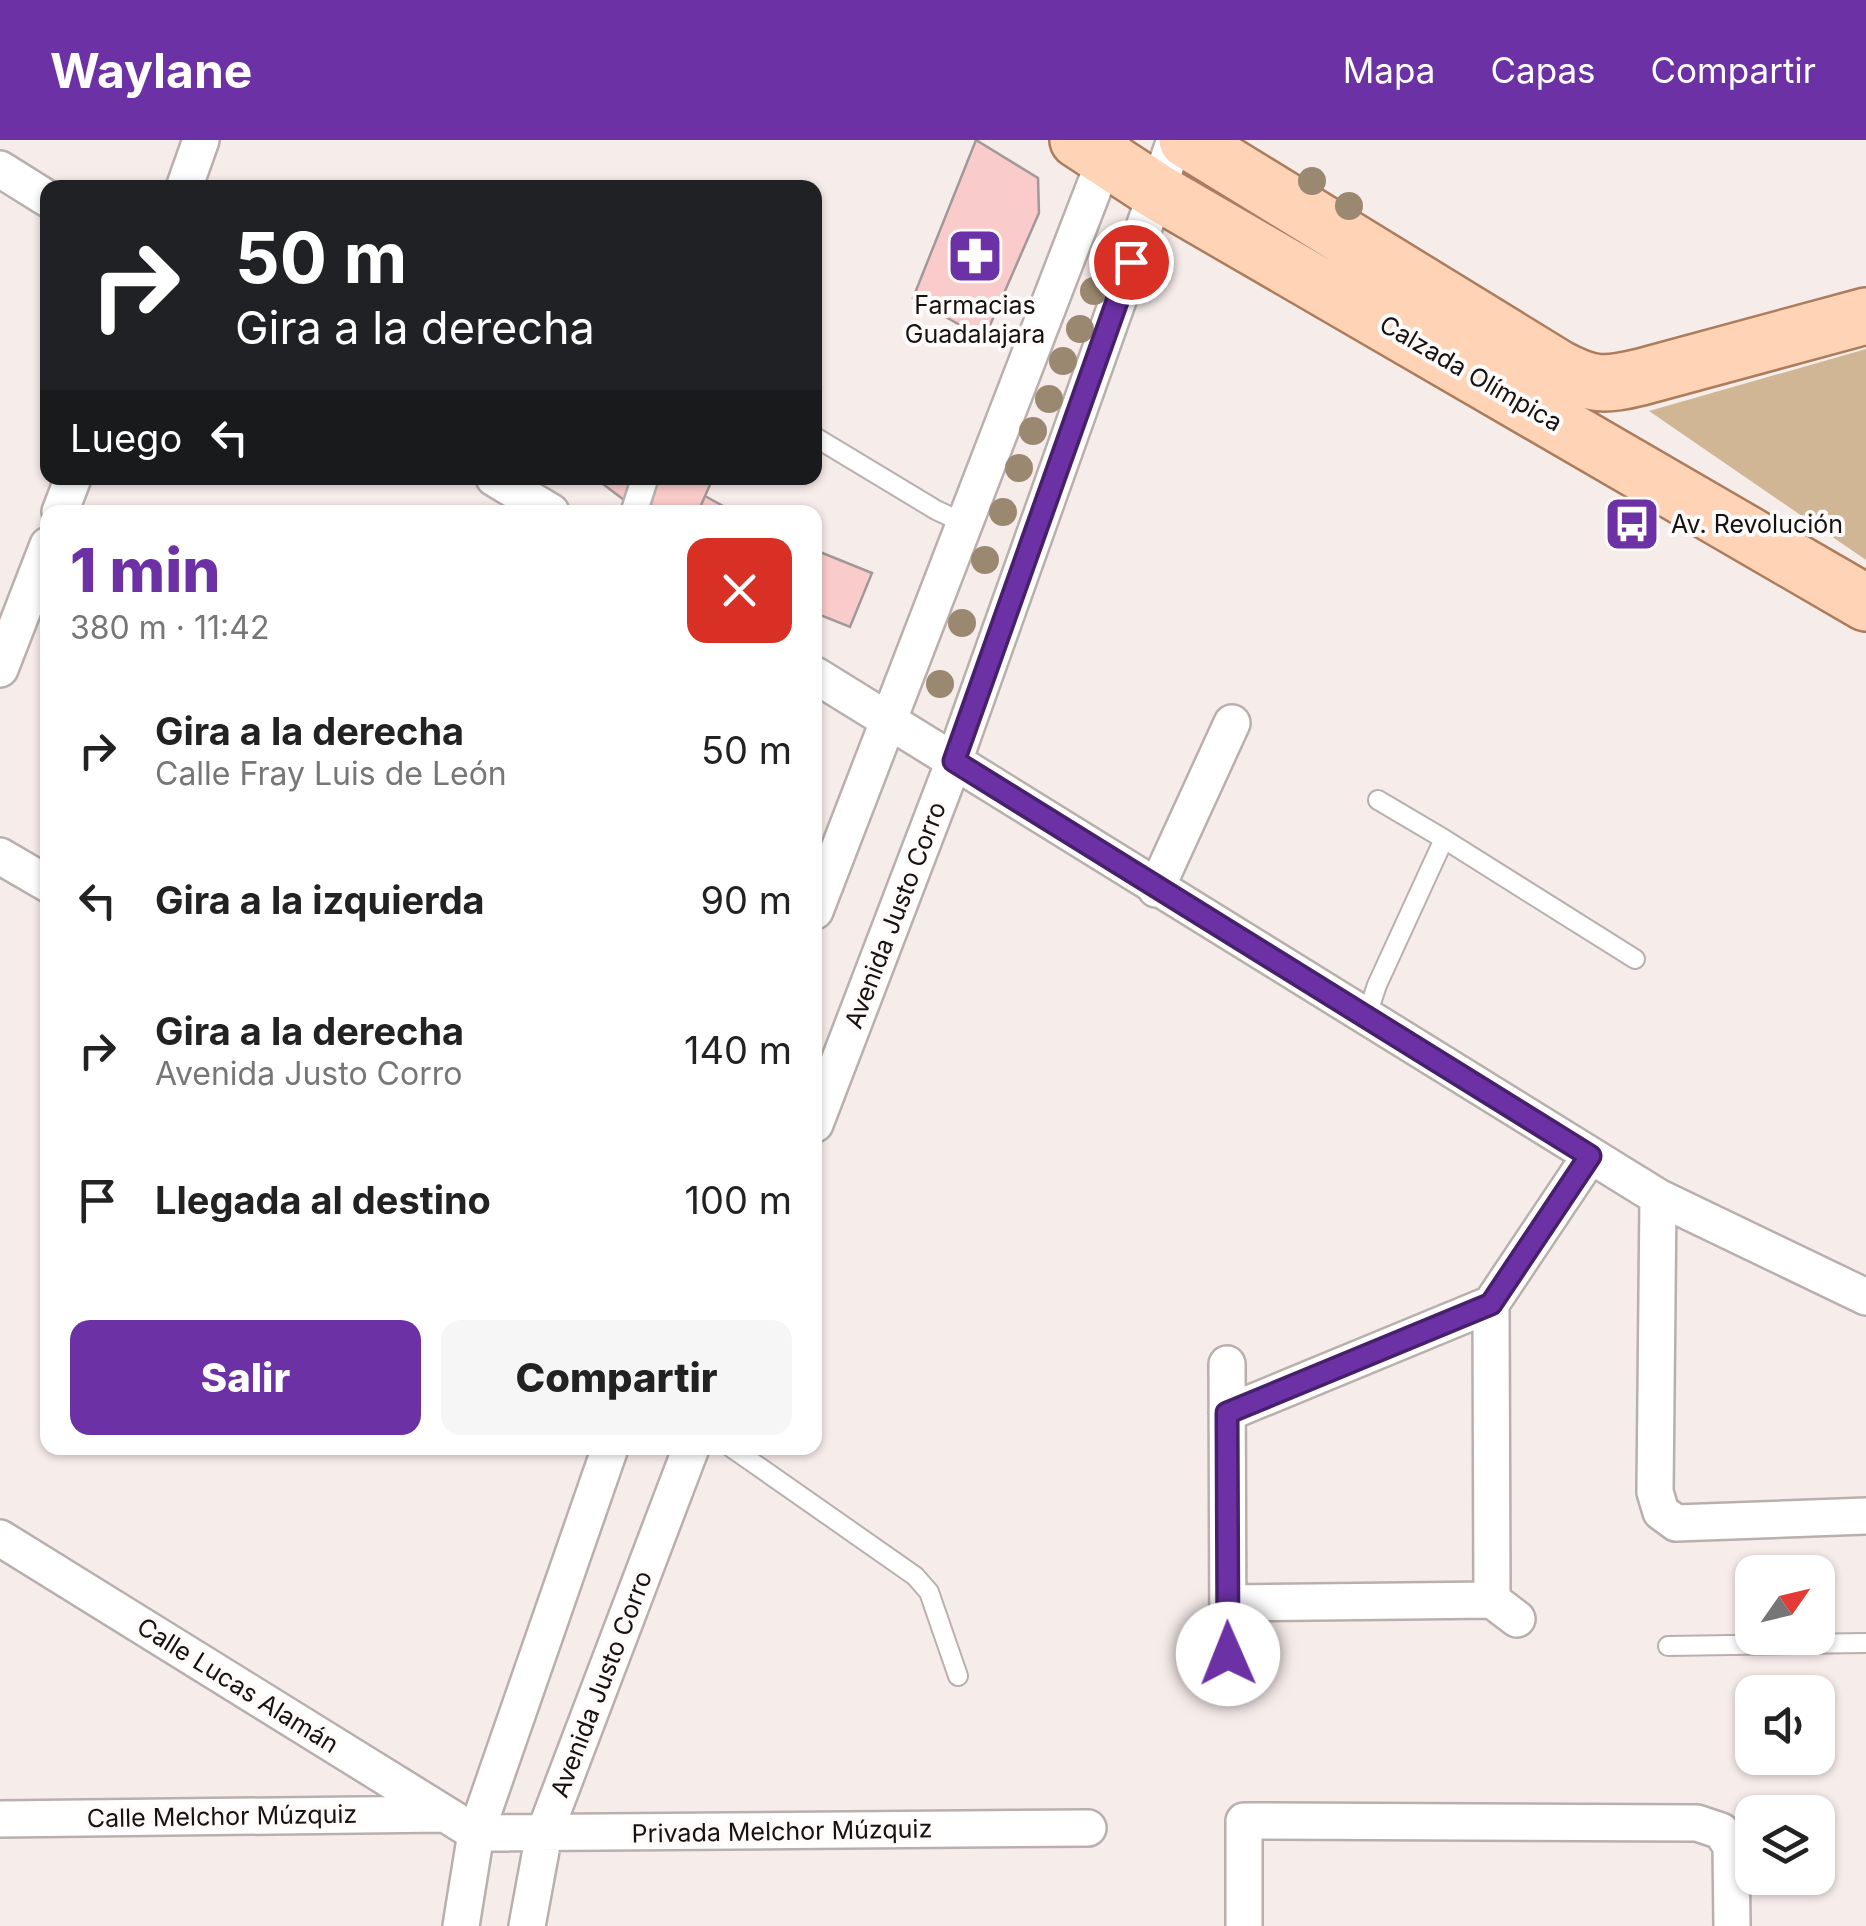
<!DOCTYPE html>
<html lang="es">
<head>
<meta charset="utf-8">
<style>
	body { margin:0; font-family:Inter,sans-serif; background:#f6f6f6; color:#222; height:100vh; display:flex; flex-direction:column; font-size:38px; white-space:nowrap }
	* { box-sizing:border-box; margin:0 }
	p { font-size:32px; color:#767676 }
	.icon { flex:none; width:55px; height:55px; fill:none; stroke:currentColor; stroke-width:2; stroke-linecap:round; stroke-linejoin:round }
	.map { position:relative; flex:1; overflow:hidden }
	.panel { position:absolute; left:40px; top:365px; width:782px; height:950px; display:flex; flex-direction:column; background:#fff; border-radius:20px; box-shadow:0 2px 8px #0004 }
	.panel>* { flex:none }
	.hud { position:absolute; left:40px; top:40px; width:782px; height:305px; border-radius:20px; box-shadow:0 2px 8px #0004; background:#202124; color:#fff; overflow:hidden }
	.needle { width:65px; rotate:56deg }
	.tools { position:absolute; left:1735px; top:1415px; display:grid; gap:20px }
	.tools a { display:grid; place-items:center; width:100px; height:100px; border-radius:20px; background:#fff; box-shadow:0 2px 8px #0004; font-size:50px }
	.pin { position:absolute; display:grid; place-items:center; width:85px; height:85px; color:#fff; margin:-42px; border:5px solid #fff; border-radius:50%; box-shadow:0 2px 10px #0007 }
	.me { position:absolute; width:110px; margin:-55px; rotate:359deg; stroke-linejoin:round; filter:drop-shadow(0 0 8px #0008) }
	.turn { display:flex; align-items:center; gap:35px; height:210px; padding:0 30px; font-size:45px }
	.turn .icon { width:130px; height:130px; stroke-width:2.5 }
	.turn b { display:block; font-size:70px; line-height:85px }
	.then { display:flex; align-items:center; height:95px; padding:0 30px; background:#0003; gap:20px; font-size:38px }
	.round { display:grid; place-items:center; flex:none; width:105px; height:105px; border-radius:20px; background:#f6f6f6 }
	.overview { display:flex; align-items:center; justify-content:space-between; height:170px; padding:0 30px }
	h1 { font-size:60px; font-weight:800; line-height:75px; color:#6d31a6 }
	.button { display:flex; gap:20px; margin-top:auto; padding:20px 30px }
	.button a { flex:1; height:115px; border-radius:20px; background:#6d31a6; color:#fff; font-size:40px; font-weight:800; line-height:115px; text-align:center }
	.button a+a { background:#f6f6f6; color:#222 }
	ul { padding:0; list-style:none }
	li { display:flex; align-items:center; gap:30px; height:150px; padding:0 30px }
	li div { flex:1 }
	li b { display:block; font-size:38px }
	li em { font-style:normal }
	header { display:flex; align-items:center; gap:60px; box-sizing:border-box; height:140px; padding:0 50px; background:#6d31a6; color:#fff }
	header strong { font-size:48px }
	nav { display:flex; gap:55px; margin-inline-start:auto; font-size:35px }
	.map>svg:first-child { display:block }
</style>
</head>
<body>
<header>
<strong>Waylane</strong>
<nav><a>Mapa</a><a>Capas</a><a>Compartir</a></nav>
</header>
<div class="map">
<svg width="1866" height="1786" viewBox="0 0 1866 1786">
	<rect width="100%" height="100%" fill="#f6ecea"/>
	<!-- forest -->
	<path fill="#d0b695" d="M1866,209V420L1649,271Z"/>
	<!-- building -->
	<path fill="#facbcb" stroke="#a29898" stroke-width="2.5" d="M976,0L1038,38L1039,73L984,199L913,158Z
		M595,338H641L632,366Z
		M652,338H713L698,372H638Z
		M705,356L734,372H698Z
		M815,410L872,433L850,487L815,473Z"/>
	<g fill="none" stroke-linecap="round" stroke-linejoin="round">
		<!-- service casing -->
		<g stroke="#b9b0ad" stroke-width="22">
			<path id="service" d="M815,297L936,370L966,384
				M1378,660L1444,699
				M1366,878L1377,845L1444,699L1635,819
				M732,1308L915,1436L929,1452L958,1536
				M1668,1506L1866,1503"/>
		</g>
		<!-- pedestrian casing -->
		<g stroke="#b9b0ad" stroke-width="30">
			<path id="pedestrian" d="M634,372L645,338"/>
		</g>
		<!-- minor casing -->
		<g stroke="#b9b0ad" stroke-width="40">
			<path id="minor" d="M0,29L48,59
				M184,48L201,0
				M494,338L551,372
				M60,372L73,338
				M0,529L48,405
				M815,535L1658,1057L1866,1157
				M0,716L48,744
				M1156,749L1232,583
				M815,771L1112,1
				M815,984L954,621L1175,0
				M1658,1057L1655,1352L1661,1372L1676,1383L1866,1376
				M1491,1164L1492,1460
				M1227,1224L1228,1514
				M1227,1273L1491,1164L1590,1016
				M0,1398L476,1693L1088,1688
				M1228,1463L1492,1460L1517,1479
				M0,1679L444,1674
				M461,1786L476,1693L610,1308
				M527,1786L544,1694L691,1308
				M1244,1786V1681L1697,1683L1721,1691L1731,1706L1732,1786"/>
		</g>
		<!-- primary casing -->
		<g stroke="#ac7d5d" stroke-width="60">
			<path id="primary" d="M1078,0L1156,51L1866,463
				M1187,0L1558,228C1592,246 1604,246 1641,237L1866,176"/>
		</g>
		<!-- service -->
		<use href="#service" stroke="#fff" stroke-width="18"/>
		<!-- pedestrian -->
		<use href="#pedestrian" stroke="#fff" stroke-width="25"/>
		<!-- minor -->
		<use href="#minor" stroke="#fff" stroke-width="35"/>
		<!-- primary -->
		<use href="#primary" stroke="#fed3b6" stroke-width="55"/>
	</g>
	<!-- trees -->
	<g fill="#9b8870">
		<circle cx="1312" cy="41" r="14"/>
		<circle cx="1349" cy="66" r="14"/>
		<circle cx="1111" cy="105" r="14"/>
		<circle cx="1094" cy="151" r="14"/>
		<circle cx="1080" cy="189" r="14"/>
		<circle cx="1063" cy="221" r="14"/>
		<circle cx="1049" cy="259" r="14"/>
		<circle cx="1033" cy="291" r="14"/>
		<circle cx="1019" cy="328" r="14"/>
		<circle cx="1003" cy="372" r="14"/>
		<circle cx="985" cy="420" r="14"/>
		<circle cx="962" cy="483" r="14"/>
		<circle cx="940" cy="544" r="14"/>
	</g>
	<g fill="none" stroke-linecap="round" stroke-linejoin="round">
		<!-- route casing -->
		<g stroke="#47206c" stroke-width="25">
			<path id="route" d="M1131,122L954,621L1590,1016L1491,1164L1227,1273L1228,1514"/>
		</g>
		<!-- route -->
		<use href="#route" stroke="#6d31a6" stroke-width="18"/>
	</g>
	<!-- icons -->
	<defs>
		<g id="pharmacy-square" transform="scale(2.875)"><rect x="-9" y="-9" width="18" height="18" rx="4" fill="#6d31a6" stroke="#fffbfa"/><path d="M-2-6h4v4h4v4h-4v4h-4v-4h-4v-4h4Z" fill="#fff"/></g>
		<g id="bus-square" transform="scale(2.875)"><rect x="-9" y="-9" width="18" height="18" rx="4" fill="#6d31a6" stroke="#fffbfa"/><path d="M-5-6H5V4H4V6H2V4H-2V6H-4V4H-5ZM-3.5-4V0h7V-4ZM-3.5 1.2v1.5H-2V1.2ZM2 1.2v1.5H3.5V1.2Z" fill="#fff"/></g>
	</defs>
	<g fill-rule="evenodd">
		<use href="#pharmacy-square" x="975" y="116"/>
		<use href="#bus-square" x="1632" y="384"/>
	</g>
	<g text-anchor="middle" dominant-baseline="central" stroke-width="8" stroke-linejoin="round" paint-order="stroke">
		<!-- poi labels -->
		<g font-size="25" fill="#151211" stroke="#fffbfa">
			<text x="975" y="165">Farmacias<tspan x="975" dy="29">Guadalajara</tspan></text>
			<text x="1671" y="384" text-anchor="start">Av. Revolución</text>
		</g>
		<!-- street labels -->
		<g font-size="25" fill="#151211" stroke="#fffbfa">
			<text transform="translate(1471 233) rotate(30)">Calzada Olímpica</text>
			<text transform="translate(895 775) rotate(-69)">Avenida Justo Corro</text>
			<text transform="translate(601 1544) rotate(-69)">Avenida Justo Corro</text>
			<text transform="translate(238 1545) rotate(32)">Calle Lucas Alamán</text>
			<text transform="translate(222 1676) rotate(-1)">Calle Melchor Múzquiz</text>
			<text transform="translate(782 1691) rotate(-1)">Privada Melchor Múzquiz</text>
		</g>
	</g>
</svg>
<div class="tools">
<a><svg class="needle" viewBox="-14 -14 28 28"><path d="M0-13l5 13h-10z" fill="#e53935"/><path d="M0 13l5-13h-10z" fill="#767676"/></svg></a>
<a><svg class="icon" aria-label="sound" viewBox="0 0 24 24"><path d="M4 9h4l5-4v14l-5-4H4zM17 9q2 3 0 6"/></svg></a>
<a><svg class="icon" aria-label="layers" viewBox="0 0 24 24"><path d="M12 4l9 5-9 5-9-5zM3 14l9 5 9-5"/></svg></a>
</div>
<div class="pin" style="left:1131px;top:122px;background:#d93025"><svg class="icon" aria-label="arrive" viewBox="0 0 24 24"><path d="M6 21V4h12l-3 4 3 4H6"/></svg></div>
<svg class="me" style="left:1228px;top:1514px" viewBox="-20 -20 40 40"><circle r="19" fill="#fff"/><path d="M0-13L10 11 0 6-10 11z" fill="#6d31a6"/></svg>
<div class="hud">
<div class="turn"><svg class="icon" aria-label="right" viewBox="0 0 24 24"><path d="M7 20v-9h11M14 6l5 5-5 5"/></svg><div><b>50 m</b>Gira a la derecha</div></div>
<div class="then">Luego<svg class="icon" aria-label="left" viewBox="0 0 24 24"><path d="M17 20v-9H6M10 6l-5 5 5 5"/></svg></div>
</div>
<section class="panel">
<div class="overview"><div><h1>1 min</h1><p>380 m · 11:42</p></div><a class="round" style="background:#d93025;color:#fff"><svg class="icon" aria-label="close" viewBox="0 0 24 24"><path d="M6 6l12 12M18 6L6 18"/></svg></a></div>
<ul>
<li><svg class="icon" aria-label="right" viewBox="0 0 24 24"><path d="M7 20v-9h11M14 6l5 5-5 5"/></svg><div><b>Gira a la derecha</b><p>Calle Fray Luis de León</p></div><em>50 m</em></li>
<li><svg class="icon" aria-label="left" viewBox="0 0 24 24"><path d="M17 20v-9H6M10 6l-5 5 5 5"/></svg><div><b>Gira a la izquierda</b></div><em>90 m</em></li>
<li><svg class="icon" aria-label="right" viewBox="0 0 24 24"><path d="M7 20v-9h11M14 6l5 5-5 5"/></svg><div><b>Gira a la derecha</b><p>Avenida Justo Corro</p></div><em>140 m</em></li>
<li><svg class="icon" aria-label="arrive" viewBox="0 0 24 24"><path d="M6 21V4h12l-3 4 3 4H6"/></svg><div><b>Llegada al destino</b></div><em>100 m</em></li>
</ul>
<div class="button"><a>Salir</a><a>Compartir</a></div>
</section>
</div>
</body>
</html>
